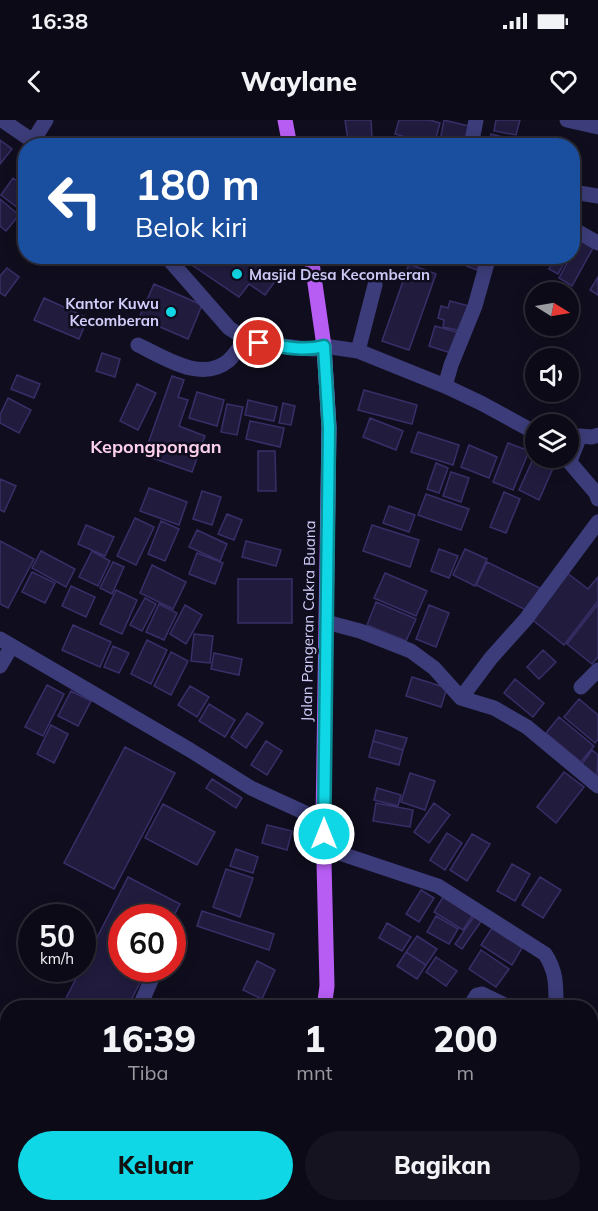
<!DOCTYPE html>
<html lang="id">
<head>
<meta charset="utf-8">
<style>
	body { margin:0; font-family:Mulish,sans-serif; background:#15131f; color:#f1f3f6; height:100vh; display:flex; flex-direction:column; font-size:22px; white-space:nowrap }
	* { box-sizing:border-box; margin:0 }
	p { font-size:20px; color:#9a9aa1 }
	.icon { flex:none; width:33px; height:33px; fill:none; stroke:currentColor; stroke-width:2; stroke-linecap:round; stroke-linejoin:round }
	.map { position:relative; flex:1; overflow:hidden }
	.side { position:absolute; left:0px; top:880px; width:598px; height:212px; display:flex; flex-direction:column; background:#0c0a16; border-radius:24px 24px 0 0; box-shadow:0 3px 15px #0003,0 0 0 2px #2c2b35 }
	.side>* { flex:none }
	.guide { position:absolute; left:18px; top:18px; width:562px; height:126px; border-radius:24px; box-shadow:0 3px 15px #0003,0 0 0 2px #2c2b35; background:#1a4fa0; color:#fff; overflow:hidden }
	.needle { width:39px; rotate:101deg }
	.fabs { position:absolute; left:525px; top:162px; display:grid; gap:12px }
	.fabs a { display:grid; place-items:center; width:54px; height:54px; border-radius:50%; background:#0c0a16; box-shadow:0 3px 15px #0003,0 0 0 2px #2c2b35; font-size:30px }
	.speed { position:absolute; left:18px; top:784px; display:flex; gap:12px; font-size:30px; font-weight:700; text-align:center }
	.speed>* { display:grid; place-content:center; width:78px; height:78px; border-radius:50%; background:#0c0a16; box-shadow:0 3px 15px #0003,0 0 0 2px #2c2b35; line-height:1 }
	.speed small { font-size:15px; font-weight:400 }
	.speed .limit { border:9px solid #d22; background:#fff; color:#111 }
	.pin { position:absolute; display:grid; place-items:center; width:51px; height:51px; color:#fff; margin:-26px; border:3px solid #fff; border-radius:50%; box-shadow:0 2px 6px #0007 }
	.me { position:absolute; width:66px; margin:-33px; rotate:0deg; stroke-linejoin:round; filter:drop-shadow(0 0 4px #0008) }
	.turn { display:flex; align-items:center; gap:21px; height:126px; padding:0 18px; font-size:27px }
	.turn .icon { width:78px; height:78px; stroke-width:2.5 }
	.turn b { display:block; font-size:42px; line-height:51px }
	.eta { display:flex; justify-content:space-evenly; align-items:center; height:102px; text-align:center }
	.eta b { font-size:36px; font-weight:800; line-height:42px }
	.button { display:flex; gap:12px; margin-top:auto; padding:12px 18px }
	.button a { flex:1; height:69px; border-radius:36px; background:#10d7e6; color:#111; font-size:24px; font-weight:800; line-height:69px; text-align:center }
	.button a+a { background:#15131f; color:#f1f3f6 }
	.status { display:flex; justify-content:space-between; align-items:center; height:42px; padding:0 30px; background:#0c0a16; direction:ltr }
	.status svg { height:16px; fill:currentColor }
	header { display:flex; justify-content:space-between; align-items:center; height:78px; padding:0 18px; background:#0c0a16; font-size:27px; font-weight:800 }
	.map>svg:first-child { display:block }
</style>
</head>
<body>
<div class="status"><b>16:38</b><svg viewBox="0 0 49 12"><path d="M0 12V9h3v3zM5 12V6h3v6zM10 12V3h3v9zM15 12V0h3v12zM26 1h20v11H26zM47 4h2v5h-2z"/></svg></div>
<header><svg class="icon" aria-label="back" viewBox="0 0 24 24"><path d="M15 5l-7 7 7 7"/></svg>Waylane<svg class="icon" aria-label="heart" viewBox="0 0 24 24"><path d="M12 20l-8-8c-3-5 5-10 8-4 3-6 11-1 8 4z"/></svg></header>
<div class="map">
<svg width="598" height="1091" viewBox="0 0 598 1091">
	<rect width="100%" height="100%" fill="#100e1e"/>
	<!-- building -->
	<path fill="#211b3e" stroke="#382f68" stroke-width="1.5" d="M345,0H371L372,18L348,20Z
		M399,0H430L440,3L434,25L395,14Z
		M444,0L473,7L469,26H439Z
		M496,0H520L516,15L494,11Z
		M491,14L515,20L513,26H489Z
		M0,20L12,29L0,44Z
		M13,58L26,68V94L1,75Z
		M0,79L19,95L6,111L0,106Z
		M580,120L593,128L572,166L559,158L571,136H573V132Z
		M194,136H267L259,148L276,160L265,175L249,164L239,177L189,143Z
		M450,136H482L477,150L449,139Z
		M536,136H546L541,145L533,141Z
		M550,136H568L558,154L549,149L554,139Z
		M409,144L436,154L409,230L382,221Z
		M7,148L19,157L5,176L0,173V156Z
		M598,157V175L590,170Z
		M154,164L202,185L188,219L139,198Z
		M44,178L88,198L79,219L34,200Z
		M450,181L469,186L462,211L443,207L444,200L438,198L441,186L448,188Z
		M435,206L460,213L454,234L429,226Z
		M102,233L120,239L115,257L96,251Z
		M17,255L40,264L34,278L11,269Z
		M172,256L184,260L178,277L188,280L179,306L205,316L192,352L144,335Z
		M137,264L156,273L138,310L120,301Z
		M364,270L417,285L412,304L358,290Z
		M197,272L224,280L217,306L189,298Z
		M8,278L31,290L19,313L0,303V295Z
		M248,280L277,287L274,301L245,295Z
		M283,283L295,286L291,305L279,303Z
		M227,284L243,287L237,315L221,312Z
		M370,298L403,311L396,330L363,317Z
		M250,301L284,308L280,327L246,319Z
		M418,312L459,325L453,345L411,332Z
		M508,323L529,331L513,370L493,362Z
		M469,325L497,337L489,358L461,347Z
		M258,331H275L276,371H258Z
		M534,337L554,346L539,380L519,370Z
		M436,343L448,348L439,373L427,369Z
		M451,352L469,358L461,382L443,376Z
		M0,359L16,366L4,392L0,390Z
		M149,368L187,382L179,405L140,391Z
		M202,371L221,377L212,405L193,399Z
		M504,372L520,379L506,413L490,407Z
		M426,374L469,389L461,410L418,395Z
		M389,386L415,395L409,412L383,403Z
		M227,394L242,400L234,420L218,414Z
		M135,398L154,407L136,445L117,436Z
		M161,401L179,409L165,441L148,434Z
		M86,405L114,417L105,436L78,424Z
		M372,405L419,420L410,447L363,431Z
		M197,410L227,424L220,441L189,427Z
		M0,421L34,439L8,488L0,484Z
		M246,421L281,430L276,446L242,437Z
		M439,429L458,436L449,458L431,451Z
		M465,429L487,439L475,466L453,455Z
		M41,431L75,449L66,467L32,448Z
		M92,431L110,441L98,466L79,457Z
		M197,433L223,443L215,464L189,454Z
		M113,442L124,447L112,474L100,468Z
		M487,442L540,468L528,491L476,465Z
		M152,445L186,462L173,489L140,473Z
		M32,452L55,463L45,483L22,472Z
		M566,452L588,469L598,457V481L564,525L530,498Z
		M385,453L427,471L416,496L374,478Z
		M238,459H292V503H238Z
		M71,466L95,477L86,497L62,486Z
		M116,470L137,480L122,514L100,504Z
		M145,478L156,484L142,511L130,505Z
		M376,482L416,499L406,521L367,505Z
		M159,484L177,493L164,520L146,512Z
		M598,484V537L592,544L567,524Z
		M185,485L202,495L186,524L170,514Z
		M429,485L449,493L436,527L416,519Z
		M73,505L111,522L100,547L62,530Z
		M194,514L213,516L210,543L191,541Z
		M147,520L167,530L151,564L131,554Z
		M113,526L129,533L119,553L104,547Z
		M543,530L556,542L539,559L527,547Z
		M171,532L188,541L171,575L154,566Z
		M214,533L242,539L239,555L211,549Z
		M412,557L447,568L441,587L406,576Z
		M515,559L544,583L533,597L504,573Z
		M47,565L64,574L43,616L25,607Z
		M190,566L209,577L197,597L178,585Z
		M71,571L91,581L78,606L58,596Z
		M579,579L598,595V619L595,623L564,597Z
		M209,584L235,600L225,617L199,601Z
		M247,593L263,603L246,628L231,617Z
		M559,597L594,626L581,642L546,613Z
		M51,605L68,614L54,643L37,634Z
		M376,610L407,618L403,630L373,621Z
		M266,621L282,631L267,655L251,645Z
		M373,621L403,630L399,645L369,637Z
		M125,627L175,653L114,769L64,743Z
		M592,630L598,635L597,656L582,644Z
		M564,652L584,667L556,703L537,687Z
		M410,653L435,661L425,690L401,682Z
		M212,659L242,678L236,688L206,668Z
		M377,668L401,675L398,686L374,680Z
		M376,683L413,690L410,707L373,701Z
		M434,683L450,695L429,723L414,712Z
		M163,684L215,712L197,745L145,718Z
		M267,705L292,711L287,730L262,723Z
		M447,713L462,723L445,750L430,740Z
		M472,714L490,724L467,761L450,750Z
		M236,729L258,737L253,753L230,746Z
		M512,744L530,754L515,781L497,771Z
		M226,749L253,758L240,797L213,787Z
		M128,757L180,784L172,799L122,798V849H147L127,888H61Z
		M540,757L561,770L543,798L522,785Z
		M421,770L434,778L419,802L406,794Z
		M445,774L474,793L463,810L434,792Z
		M202,791L274,814L269,830L197,806Z
		M475,795L482,800L462,829L455,824Z
		M436,796L458,809L449,824L427,812Z
		M387,803L411,817L402,831L379,818Z
		M492,808L522,828L512,845L481,825Z
		M417,816L437,829L426,845L406,832Z
		M481,830L509,849L496,867L469,849Z
		M406,832L426,845L417,859L397,846Z
		M436,837L457,851L446,866L426,852Z
		M257,841L275,850L262,879L243,870Z
		M595,906L598,907V923L591,934V912Z
		M598,971V986L591,980Z
		M591,1006L598,1011V1037L591,1032Z
		M591,1041L598,1045V1067L591,1062Z
		M224,1084H273L274,1091H224Z
		M419,1084H469L467,1091L418,1089Z
		M508,1084H537L546,1089L545,1091H505Z"/>
	<g fill="none" stroke-linecap="round" stroke-linejoin="round">
		<!-- minor -->
		<path stroke="#3c3c7a" stroke-width="15" d="M2,0L40,26
			M567,0L598,7
			M33,21L46,0
			M471,26L476,0
			M573,72L598,76
			M573,109L598,123
			M166,136L229,208L246,219L259,223L299,228L314,229L324,226L358,231L445,266L481,283L536,313
			M138,225C164,237 201,263 228,241C235,235 240,226 246,219
			M358,231L375,165
			M445,266L451,245L475,186L489,136
			M566,338L596,373L598,379
			M570,341L580,316L592,317L598,315
			M326,502L360,511L411,531L434,548L461,578L494,588L527,607L598,666
			M0,519L190,630L251,668L323,701
			M0,546L12,526
			M581,567L598,550
			M461,578L491,538L526,499L598,402
			M324,728L438,766L545,834C557,852 556,867 556,888
			M172,812L175,807
			M139,888L156,849
			M469,888L477,875L482,874L511,888
			M0,1008L8,1006
			M381,1084L382,1091
			M486,1091L489,1084"/>
		<!-- major -->
		<path stroke="#b75df4" stroke-width="15" d="M285,0L290,26
			M311,136L324,226L329,307L323,701L327,866L324,888
			M339,1084V1091
			M358,1084L359,1091"/>
	</g>
	<g fill="none" stroke-linecap="round" stroke-linejoin="round">
		<!-- route casing -->
		<g stroke="#0a8c96" stroke-width="15">
			<path id="route" d="M259,223C280,226 303,232 324,226L329,308L324,714"/>
		</g>
		<!-- route -->
		<use href="#route" stroke="#10d7e6" stroke-width="10"/>
	</g>
	<!-- markers -->
	<g fill="#10d7e6" stroke="#100e1e" stroke-width="2">
		<circle cx="237" cy="154" r="6"/>
		<circle cx="171" cy="192" r="6"/>
	</g>
	<g text-anchor="middle" dominant-baseline="central" stroke-width="5" stroke-linejoin="round" paint-order="stroke">
		<!-- poi labels -->
		<g font-size="15" font-weight="bold" fill="#d2cefc" stroke="#100e1e" text-anchor="start">
			<text x="249" y="154">Masjid Desa Kecomberan</text>
			<text x="159" y="183" text-anchor="end">Kantor Kuwu<tspan x="159" dy="17">Kecomberan</tspan></text>
		</g>
		<!-- street labels -->
		<g font-size="15" fill="#d2cefc" stroke="#100e1e">
			<text transform="translate(308 501) rotate(-89)">Jalan Pangeran Cakra Buana</text>
		</g>
		<!-- quarter labels -->
		<g font-size="18" font-weight="bold" fill="#fcd0ed" stroke="#100e1e">
			<text x="156" y="326">Kepongpongan</text>
		</g>
	</g>
</svg>
<div class="fabs">
<a><svg class="needle" viewBox="-14 -14 28 28"><path d="M0-13l5 13h-10z" fill="#e53935"/><path d="M0 13l5-13h-10z" fill="#9a9aa1"/></svg></a>
<a><svg class="icon" aria-label="sound" viewBox="0 0 24 24"><path d="M4 9h4l5-4v14l-5-4H4zM17 9q2 3 0 6"/></svg></a>
<a><svg class="icon" aria-label="layers" viewBox="0 0 24 24"><path d="M12 4l9 5-9 5-9-5zM3 14l9 5 9-5"/></svg></a>
</div>
<div class="speed"><div>50<small>km/h</small></div><div class="limit">60</div></div>
<div class="pin" style="left:259px;top:223px;background:#d93025"><svg class="icon" aria-label="arrive" viewBox="0 0 24 24"><path d="M6 21V4h12l-3 4 3 4H6"/></svg></div>
<svg class="me" style="left:324px;top:714px" viewBox="-20 -20 40 40"><circle r="17" fill="#10d7e6" stroke="#fff" stroke-width="3"/><path d="M0-11L8 9 0 5-8 9z" fill="#fff"/></svg>
<div class="guide">
<div class="turn"><svg class="icon" aria-label="left" viewBox="0 0 24 24"><path d="M17 20v-9H6M10 6l-5 5 5 5"/></svg><div><b>180 m</b>Belok kiri</div></div>
</div>
<section class="side">
<div class="eta">
<div><b>16:39</b><p>Tiba</p></div>
<div><b>1</b><p>mnt</p></div>
<div><b>200</b><p>m</p></div>
</div>
<div class="button"><a>Keluar</a><a>Bagikan</a></div>
</section>
</div>
</body>
</html>
